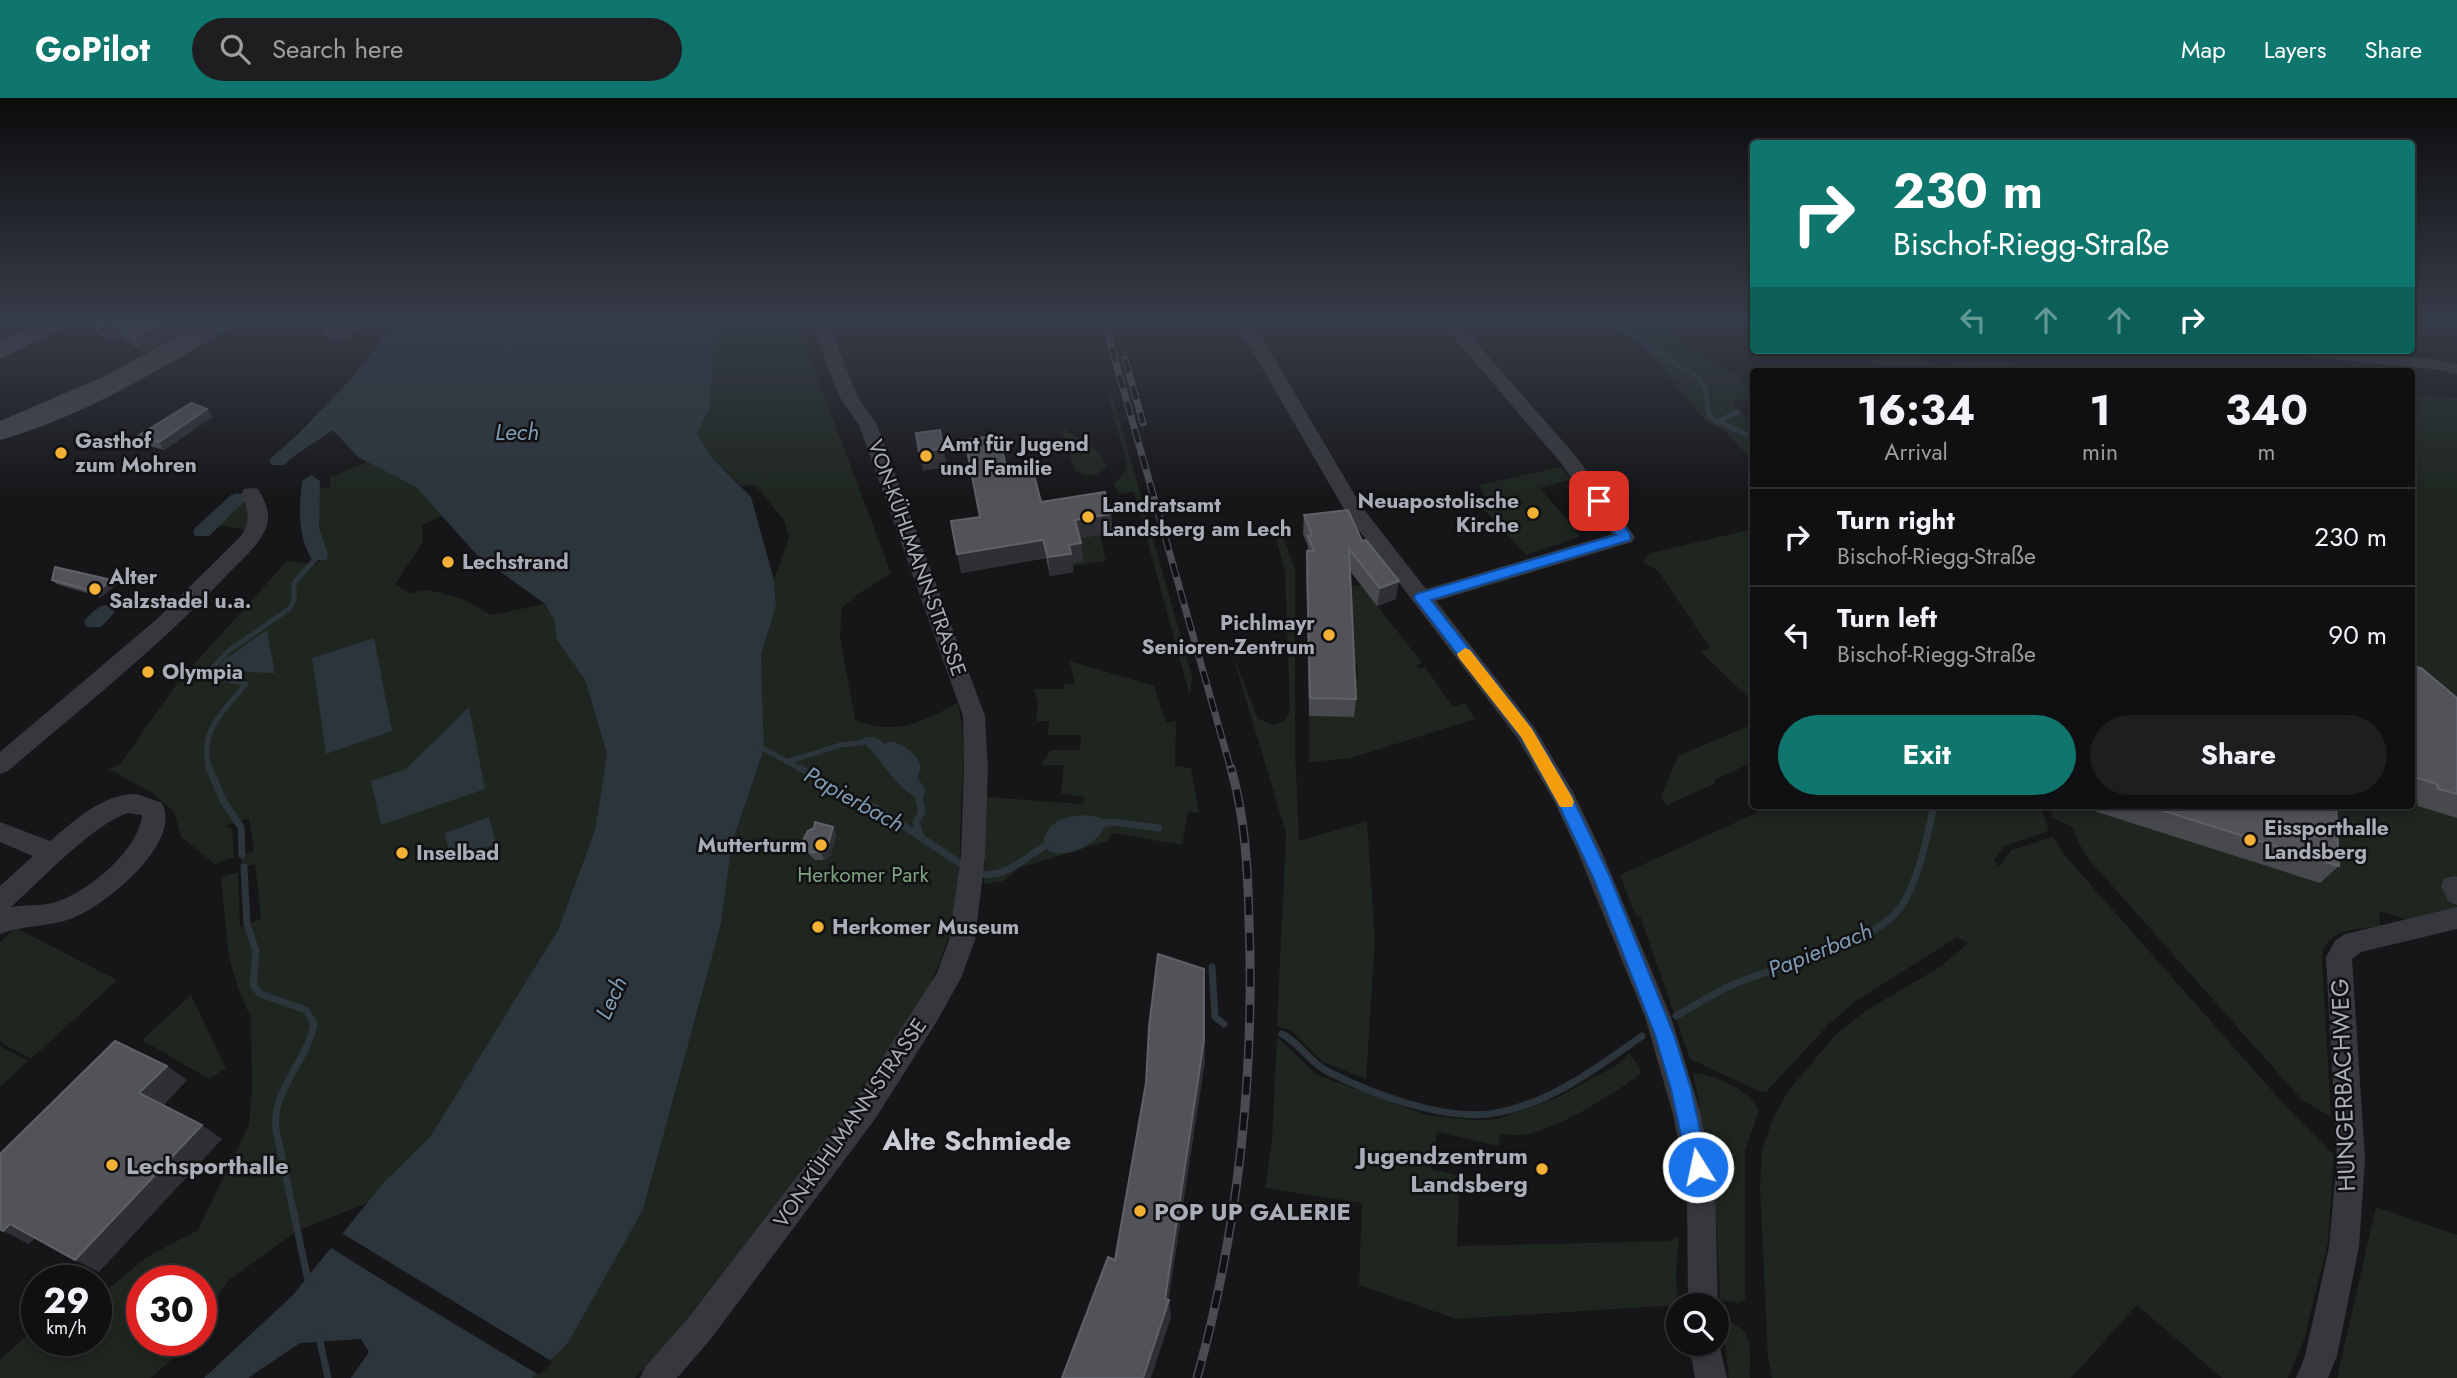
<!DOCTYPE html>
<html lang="en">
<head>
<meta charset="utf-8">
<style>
	body { margin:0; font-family:Jost,sans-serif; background:#1e1e20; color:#f1f3f6; height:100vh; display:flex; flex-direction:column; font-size:26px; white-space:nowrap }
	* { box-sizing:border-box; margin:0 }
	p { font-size:23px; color:#9c9d9f }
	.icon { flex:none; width:38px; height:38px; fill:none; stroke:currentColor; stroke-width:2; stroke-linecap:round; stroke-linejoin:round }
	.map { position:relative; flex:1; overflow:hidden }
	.side { position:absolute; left:1750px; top:270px; width:665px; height:441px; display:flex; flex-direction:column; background:#101012; border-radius:7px; box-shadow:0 4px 10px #0003,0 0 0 2px #303032 }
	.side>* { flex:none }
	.top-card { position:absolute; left:1750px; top:42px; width:665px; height:214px; border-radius:7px; box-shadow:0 4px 10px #0003,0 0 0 2px #303032; background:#0f766e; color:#fff; overflow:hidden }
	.buttons { position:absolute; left:1666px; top:1195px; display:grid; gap:14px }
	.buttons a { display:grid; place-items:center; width:63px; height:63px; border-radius:50%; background:#101012; box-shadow:0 4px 10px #0003,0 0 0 2px #303032; font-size:35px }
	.speed { position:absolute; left:21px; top:1167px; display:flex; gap:14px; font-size:35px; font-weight:700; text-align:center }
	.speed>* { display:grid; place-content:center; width:91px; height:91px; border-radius:50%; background:#101012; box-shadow:0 4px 10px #0003,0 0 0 2px #303032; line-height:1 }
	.speed small { font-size:18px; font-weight:400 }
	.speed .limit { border:10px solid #d22; background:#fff; color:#111 }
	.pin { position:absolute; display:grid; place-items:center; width:60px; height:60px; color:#fff; margin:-30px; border-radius:14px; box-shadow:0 4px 10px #0006 }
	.me { position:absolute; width:77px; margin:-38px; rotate:350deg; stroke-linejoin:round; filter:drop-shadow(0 0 5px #0008) }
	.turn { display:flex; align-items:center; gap:24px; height:147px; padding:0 28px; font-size:32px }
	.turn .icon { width:91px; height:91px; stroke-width:2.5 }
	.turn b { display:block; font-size:49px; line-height:60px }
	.lanes { display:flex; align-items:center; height:66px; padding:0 28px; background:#0003; justify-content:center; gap:35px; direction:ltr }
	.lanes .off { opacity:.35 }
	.eta { display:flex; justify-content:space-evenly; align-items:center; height:119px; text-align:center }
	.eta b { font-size:42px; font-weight:700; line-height:49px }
	.cta { display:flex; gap:14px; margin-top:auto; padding:14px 28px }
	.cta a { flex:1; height:80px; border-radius:42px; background:#0f766e; color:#fff; font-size:28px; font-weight:700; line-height:80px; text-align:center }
	.cta a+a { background:#1e1e20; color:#f1f3f6 }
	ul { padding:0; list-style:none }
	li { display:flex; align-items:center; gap:21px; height:98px; padding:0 28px; border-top:2px solid #303032 }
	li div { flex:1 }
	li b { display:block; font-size:26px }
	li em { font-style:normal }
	header { display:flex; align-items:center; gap:42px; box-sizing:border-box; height:98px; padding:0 35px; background:#0f766e; color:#fff }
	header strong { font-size:33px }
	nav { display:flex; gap:38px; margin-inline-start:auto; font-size:24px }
	.search { width:490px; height:63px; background:#1e1e20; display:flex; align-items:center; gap:18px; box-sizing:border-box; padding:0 24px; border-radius:38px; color:#9c9d9f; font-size:26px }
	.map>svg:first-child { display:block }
</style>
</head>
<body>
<header>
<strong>GoPilot</strong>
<div class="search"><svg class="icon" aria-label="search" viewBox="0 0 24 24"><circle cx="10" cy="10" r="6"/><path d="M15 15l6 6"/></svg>Search here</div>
<nav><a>Map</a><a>Layers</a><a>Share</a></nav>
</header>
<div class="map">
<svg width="2457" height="1280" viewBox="0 0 2457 1280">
	<rect width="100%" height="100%" fill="#161618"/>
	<!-- green -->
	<path fill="#1e261f" d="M716,223H796L891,475L858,496L842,510L840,537L855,622C895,639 924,623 958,605C966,645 963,671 961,711C960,745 960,779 954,812C946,863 920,909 894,953L685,1223L635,1280H532L568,1245L643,1112L721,826L732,745L764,651L761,558L776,507L774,482L789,439L784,422L755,387L742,388L712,360L697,335L710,309Z
		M1545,223H1652L1753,288V301L1735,302L1733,307L1747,319L1753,320V364L1725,333L1706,323L1649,255L1628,239L1603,224L1550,229Z
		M1879,252H1909L1936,269L1972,263L2102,273H1884L1873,265Z
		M1112,296L1192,578L1190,598L1134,394L1118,396L1114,386L1124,375L1127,365L1108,297Z
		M2412,297L2457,300V825L2434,830L2379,813L2380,828C2354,833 2324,829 2322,862L2331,1019L2301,1001L2085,757L2071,728L2052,720V714L2042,712L2049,733L2004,748L1994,763L1999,769L2011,752L2053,739L2067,760L2289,1012L2334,1057L2328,1144L2304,1242L2288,1280H2222L2137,1207L2071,1280H1772L1768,1260L1760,1091L1762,1052L1773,1020L1789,992L1838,934L1867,912L1940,869L1968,845L1957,839L1856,903L1828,927L1767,993L1761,994L1690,961L1640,818H1636L1620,777L1774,707H2412Z
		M1064,331L1100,355L1106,369C1098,379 1085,380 1075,372L1062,333Z
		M368,364L417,389L442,418L422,427L423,444L395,486L410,495L428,492L463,501L491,517L545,506L554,522L557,542L585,582L607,656L595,732L558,832L430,1039L367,1105L297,1133L229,1182L201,1222V1183H142V1242L188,1243L177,1257L151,1280H0V1262L37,1228V1242H96V1201L147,1159L198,1132L249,1027L252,993L251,921L238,890L229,860L221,779L238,774L240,829L261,821L255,766L242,770L241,758L254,753L249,720L226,728L232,731L234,759L215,766L181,739L174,714L154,696L109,671L120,666L178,584L287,463L315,467L323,461C308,433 308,423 314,392L330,389V379Z
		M1561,369L1571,381L1540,390L1581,438L1526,457L1479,406L1486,400L1479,387Z
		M243,403C252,412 249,421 245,432L219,427Z
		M1753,431H1754L1753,604L1701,554L1710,550L1659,474L1643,463L1651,455Z
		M1100,437L1106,463L1072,468L1077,441Z
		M1283,439L1295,471V650L1299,743L1367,723L1375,842L1366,981L1323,964L1292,933L1277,928L1286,735L1231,552L1258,621L1274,627L1284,623L1290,614L1285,473L1276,440Z
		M1348,488H1362L1422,565L1416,568L1419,571L1425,569L1453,609L1465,605L1475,621L1351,660L1309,664V618L1354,619L1352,579H1358L1357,566H1352Z
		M1070,563L1154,588L1166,625L1176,623L1175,668L1191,670L1199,715L1188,714L1182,747L1112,735L1108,743L1019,770L1003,783L984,786L986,699L1083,706L1084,699L1061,695L1064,667H1041L1051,652H1080L1081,637H1048L1049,623H1036L1038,605L1034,591H1064L1065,586L1075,587Z
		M1753,626V664L1714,682L1716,685L1667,707L1661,700L1678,658Z
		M16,830L117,882L31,961L0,944V844Z
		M191,897L226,970L209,981L142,942Z
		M1277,939L1317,977L1430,1018L1475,1022L1497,1021L1556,1000L1620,965L1629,955L1640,969L1641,975C1613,997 1558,1031 1523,1037C1516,1038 1507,1036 1501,1035L1498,1048L1437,1034L1431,1071L1460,1078L1457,1148L1670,1143L1679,1138L1676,1176L1678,1207L1456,1221L1359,1187L1362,1105L1265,1090L1272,1043Z
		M0,948L28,963L0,989Z
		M1693,975C1716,977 1746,990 1759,1012L1745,1053V1202L1739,1205L1720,1202L1714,1079Z
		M2376,1109L2457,1137V1280H2337Z
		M1722,1221C1757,1233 1749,1248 1750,1280H1729Z"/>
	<!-- water -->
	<path fill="#2c353c" d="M398,223H716L710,309L697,336L712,360L751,399L774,482L776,507L761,558L764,651L732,745L721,826L643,1112L568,1245L532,1280H351L369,1254L361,1241L300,1245L248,1280H204L293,1197L384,1084L430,1039L558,832L595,732L607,656L585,582L557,542L554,522L545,506L477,457L416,389L358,359L333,332L297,356L283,352L347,285Z
		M267,532L275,575L221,573L219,568L224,562Z
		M374,540L392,633L326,656L312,560Z
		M469,609L485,691L381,727L371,683L406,671Z
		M866,639H875L885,646L890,643C903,646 917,655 921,669L917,679L926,692L922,702C897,694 881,659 861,642Z
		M1092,718L1102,720L1106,727C1099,745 1065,763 1048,752L1044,741C1051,720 1071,716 1092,718Z
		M489,719L496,746L451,763L445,735Z"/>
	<!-- pier -->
	<path fill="#161618" d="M340,1134L553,1264L539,1277L400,1193L328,1148Z"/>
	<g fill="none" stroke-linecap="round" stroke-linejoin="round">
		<!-- stream-far1 -->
		<path stroke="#2c353c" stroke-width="5" d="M1602,223L1630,236L1673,265L1699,279L1705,290L1709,319L1754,340
			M2452,223L2457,226
			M1716,324L1738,314
			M756,651H764L803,672
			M786,664L841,647L868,644
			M210,672C197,635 224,612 246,586L216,579L212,571L227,554L289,511L294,502V485L319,457"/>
		<!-- stream -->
		<path stroke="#2c353c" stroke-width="7" d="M209,670L224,704L241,729L242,757
			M800,670L836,690L849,701L875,709L964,768
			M918,696L922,714L916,724L921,739
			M1099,726L1112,724L1159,730
			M244,769L247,826L256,853L253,887L260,896L306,912L314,926C307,965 271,991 276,1032L309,1187
			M977,775C1006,783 1026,757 1050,745
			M1212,869L1215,919L1224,926
			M1676,918C1695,908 1713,895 1732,887C1779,866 1878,849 1904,804C1920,776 1927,739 1934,707
			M1282,936C1300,945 1309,964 1327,973C1371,996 1447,1024 1496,1015C1551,1005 1598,969 1642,938
			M319,1239L328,1280"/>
		<!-- canal -->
		<path fill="#2c353c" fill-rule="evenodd" d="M309,331L318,336L315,340L284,367H272L269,363L272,359L303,332Z
			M311,377L320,383L319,430L328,457L326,462H312C297,436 299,411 302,383Z
			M237,395L243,397L246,401L243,405L209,438H195L193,434L195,430L231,397Z
			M105,507L112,509L115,514L101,529H87L84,524C89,516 96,510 105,507Z"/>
		<!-- minor -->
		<path fill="#37383d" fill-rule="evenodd" d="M811,223H828L857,298L877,327L985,618L988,669L985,758L975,842L961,880L937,923L875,1021L710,1242L677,1280H640L645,1269L688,1220L855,1003L937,875L949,842L961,758L964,669L963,618L859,327L839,298Z
			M1235,223H1252L1362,409L1426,491L1612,436L1560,364L1440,223H1457L1574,356L1635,439L1632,444L1436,503L1534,629L1573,694L1601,752L1671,919L1701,1016L1715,1090L1718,1208L1717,1212V1208H1688L1687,1090L1673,1016L1645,919L1577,752L1555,705L1518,641L1348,418Z
			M2279,252C2339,252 2399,254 2457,266V276L2433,271L2288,257Z
			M251,390L258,391C266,404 272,417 265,432C257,450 241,462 227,477C160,548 83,609 8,673L0,676V654L157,521L240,439C251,425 249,411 241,396L244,391Z
			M137,696L162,705C183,745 106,807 73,820C49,829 24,827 0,836V788L33,758L0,744V724L50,743C74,723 103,695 137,696ZM128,715L142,717C139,752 88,794 56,804C41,809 26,806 11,809C40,783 93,726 128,715Z
			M2453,778L2457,779V807L2448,803L2441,788L2444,781Z
			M2457,809V831L2361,854L2352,861L2365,1061L2359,1149L2337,1258L2328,1280H2296L2305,1258L2329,1149L2337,1061L2326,859L2335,843L2345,836Z
			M1717,1237L1727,1280H1695L1689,1246H1717Z"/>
		<!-- secondary -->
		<path fill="#45474d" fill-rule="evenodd" d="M41,223H72L69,228L0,261V243Z
			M206,223H235C227,235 209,243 196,250C137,285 66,324 0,342V323L105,278Z"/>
		<!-- rail-far1 casing -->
		<g stroke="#4a4c52" stroke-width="7">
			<path id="rail-far1" d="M1104,223L1231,672
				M1125,261L1143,325"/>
		</g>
		<!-- rail casing -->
		<g stroke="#4a4c52" stroke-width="9">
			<path id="rail" d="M1197,1280C1238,1133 1255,975 1249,823C1248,772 1245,719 1231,670"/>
		</g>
		<!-- rail-far1 -->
		<use href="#rail-far1" stroke="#111113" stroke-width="4.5" stroke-dasharray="14" stroke-linecap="butt"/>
		<!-- rail -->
		<use href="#rail" stroke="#111113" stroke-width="6" stroke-dasharray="18" stroke-linecap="butt"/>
	</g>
	<!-- wall -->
	<path fill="#47494d" d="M87,223H203L144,254L121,239L109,245L93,231Z
		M296,223H364L365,225L344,242L324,237L317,226Z
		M207,311L212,319L164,352L142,346L136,339Z
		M1006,369L1041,404L1113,435L1080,440L1083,463L1072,465L1073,474L1050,478L1046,460L961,475L980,419Z
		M1304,417L1362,443L1396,501L1377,508L1350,473L1356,601L1354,619L1309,618L1306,471L1308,448L1303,436Z
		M52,482H112L116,487L101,499L57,486Z
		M2412,568L2457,600V720L2418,708L2417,703L2412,702Z
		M2075,707H2336L2339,768L2320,785Z
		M833,729L836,738L830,758L824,762H815L806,753L802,744Z"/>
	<!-- shaded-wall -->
	<path fill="#2f3033" d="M167,223H203L144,254L134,240Z
		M335,223H364L365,225L344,242L333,224Z
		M110,225L121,239L109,245L99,231Z
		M207,311L212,319L164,352L159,344Z
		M940,332L947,369L923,373L919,354Z
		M1111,416L1113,435L1077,441L1075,422Z
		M1043,442L1046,460L961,475L957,456Z
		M1081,445L1083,463L1072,465L1073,474L1050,478L1048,459L1069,447Z
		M112,482L116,487L101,499L97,494Z
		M1399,483L1396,501L1377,508L1380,490Z
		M833,729L836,738L830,758L824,762L821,754Z
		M1204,871L1205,964L1168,1205L1169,1202L1171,1219L1151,1280H1143Z
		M167,968L187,982L161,1010L139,995Z
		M202,1027L222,1041L99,1174L75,1162Z
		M10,1126L36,1139L29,1146L3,1133Z"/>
	<!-- building -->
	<path fill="#525359" stroke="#5f6168" stroke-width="2" d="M89,223H167L134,240L110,225L99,231Z
		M191,305L207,311L159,344L136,339Z
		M940,332L943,350L919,354L916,335Z
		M999,337L1006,369L1031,365L1041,404L1105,394L1111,416L1075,422L1081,445L1069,447L1071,456L1048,459L1043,442L957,456L951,423L980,419L965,342Z
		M1348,412L1362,443L1366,442L1399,483L1380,490L1349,451L1356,601L1310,600L1307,453H1314L1308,438L1312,437L1304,417Z
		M55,469L112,482L97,494L52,482Z
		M2412,568L2421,570L2457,600V696L2438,691L2437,686L2412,678Z
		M2145,707H2336L2339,768Z
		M815,724L833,729L827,750L821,754H811L802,744L808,733L814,730Z
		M1158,856L1204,871V942L1165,1201L1169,1202L1143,1280H1062L1108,1159L1115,1162L1146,985L1149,929Z
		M115,943L167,968L139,995L202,1027L75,1162L10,1126L3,1133L0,1131V1056Z"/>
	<!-- sky -->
	<linearGradient id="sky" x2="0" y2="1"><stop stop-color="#0c0c0d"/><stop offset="0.55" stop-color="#363c48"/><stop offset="1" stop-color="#363c48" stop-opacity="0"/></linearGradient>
	<rect width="2457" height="402" fill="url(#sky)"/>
	<!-- route -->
	<path fill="#1a73e8" stroke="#114b97" stroke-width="2" d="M1599,398L1603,399L1630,436V442L1431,502L1532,631L1573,701L1610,779L1674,937L1691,991L1708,1069L1705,1076L1698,1079L1691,1076L1688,1069L1671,991L1655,937L1593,779L1557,703L1521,639L1414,500L1416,496L1616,437L1592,403Z"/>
	<!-- slow -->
	<path fill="#f59e0b" d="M1465,550L1470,552L1532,631L1572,699L1574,704L1572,709H1560L1521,639L1459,560L1457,556Z"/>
	<!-- markers -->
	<g fill="#f2b134" stroke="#111113" stroke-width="2.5">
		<circle cx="61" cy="355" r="7"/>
		<circle cx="926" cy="358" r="7"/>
		<circle cx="1533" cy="415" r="7"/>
		<circle cx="1088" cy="419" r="7"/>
		<circle cx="448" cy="464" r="7"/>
		<circle cx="95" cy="491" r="7"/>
		<circle cx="1329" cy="537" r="7"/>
		<circle cx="148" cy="574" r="7"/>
		<circle cx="2250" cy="742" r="7"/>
		<circle cx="821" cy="747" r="7"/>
		<circle cx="402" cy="755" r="7"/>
		<circle cx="818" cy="829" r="7"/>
		<circle cx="112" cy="1067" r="7"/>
		<circle cx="1542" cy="1071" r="7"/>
		<circle cx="1140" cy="1113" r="7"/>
	</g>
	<g text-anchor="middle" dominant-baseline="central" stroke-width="5" stroke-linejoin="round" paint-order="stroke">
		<!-- poi labels -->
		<g font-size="21" font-weight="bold" fill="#a8adb8" stroke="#111113" text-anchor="start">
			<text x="75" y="343">Gasthof<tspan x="75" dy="24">zum Mohren</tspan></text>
			<text x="940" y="346">Amt für Jugend<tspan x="940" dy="24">und Familie</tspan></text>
			<text x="1519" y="403" text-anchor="end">Neuapostolische<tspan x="1519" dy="24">Kirche</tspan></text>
			<text x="1102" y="407">Landratsamt<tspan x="1102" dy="24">Landsberg am Lech</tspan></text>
			<text x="462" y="464">Lechstrand</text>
			<text x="109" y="479">Alter<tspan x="109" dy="24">Salzstadel u.a.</tspan></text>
			<text x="1315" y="525" text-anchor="end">Pichlmayr<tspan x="1315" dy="24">Senioren-Zentrum</tspan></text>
			<text x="162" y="574">Olympia</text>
			<text x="2264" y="730">Eissporthalle<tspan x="2264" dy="24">Landsberg</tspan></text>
			<text x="807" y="747" text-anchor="end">Mutterturm</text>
			<text x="416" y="755">Inselbad</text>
			<text x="832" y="829">Herkomer Museum</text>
		</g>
		<!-- street labels -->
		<g font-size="21" fill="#a8adb8" stroke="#111113">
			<text transform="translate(917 460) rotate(70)">VON-KÜHLMANN-STRASSE</text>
			<text transform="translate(850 1025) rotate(-55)">VON-KÜHLMANN-STRASSE</text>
		</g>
		<!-- park labels -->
		<g font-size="21" fill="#7fa381" stroke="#111113">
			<text x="863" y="777">Herkomer Park</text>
		</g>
		<!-- water labels -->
		<g font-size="23" font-style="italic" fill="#7f9bb3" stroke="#111113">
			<text x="517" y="334">Lech</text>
			<text transform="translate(854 701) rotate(29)">Papierbach</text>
			<text transform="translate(1820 852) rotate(-22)">Papierbach</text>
			<text transform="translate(611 900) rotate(-65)">Lech</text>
		</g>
		<!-- near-street labels -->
		<g font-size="24" fill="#a8adb8" stroke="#111113">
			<text transform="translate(2343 987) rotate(-92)">HUNGERBACHWEG</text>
		</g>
		<!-- near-poi labels -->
		<g font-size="24" font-weight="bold" fill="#a8adb8" stroke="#111113" text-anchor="start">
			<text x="1528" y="1057" text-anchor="end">Jugendzentrum<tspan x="1528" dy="28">Landsberg</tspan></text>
			<text x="126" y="1067">Lechsporthalle</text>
			<text x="1154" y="1113">POP UP GALERIE</text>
		</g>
		<!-- near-neighbourhood labels -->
		<g font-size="28" font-weight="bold" fill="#c9ccd4" stroke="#111113">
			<text x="977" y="1042">Alte Schmiede</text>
		</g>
	</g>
</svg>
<div class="buttons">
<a><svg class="icon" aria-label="search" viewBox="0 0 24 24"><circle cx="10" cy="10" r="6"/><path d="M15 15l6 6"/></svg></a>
</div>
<div class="speed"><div>29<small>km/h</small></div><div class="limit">30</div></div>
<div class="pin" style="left:1599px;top:403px;background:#d93025"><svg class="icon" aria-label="arrive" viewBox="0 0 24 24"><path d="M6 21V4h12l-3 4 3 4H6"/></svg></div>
<svg class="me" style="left:1698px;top:1069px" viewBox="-20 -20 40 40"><circle r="17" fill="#1a73e8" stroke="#fff" stroke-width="3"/><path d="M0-11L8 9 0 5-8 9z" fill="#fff"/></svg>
<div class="top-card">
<div class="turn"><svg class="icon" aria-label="right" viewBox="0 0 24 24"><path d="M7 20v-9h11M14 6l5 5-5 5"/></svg><div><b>230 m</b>Bischof-Riegg-Straße</div></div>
<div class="lanes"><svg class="icon off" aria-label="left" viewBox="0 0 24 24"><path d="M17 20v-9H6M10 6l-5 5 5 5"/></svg><svg class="icon off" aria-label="ahead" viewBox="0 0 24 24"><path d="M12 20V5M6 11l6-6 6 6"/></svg><svg class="icon off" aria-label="ahead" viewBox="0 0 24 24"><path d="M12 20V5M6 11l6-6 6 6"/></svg><svg class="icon" aria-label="right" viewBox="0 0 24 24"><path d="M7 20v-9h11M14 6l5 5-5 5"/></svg></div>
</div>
<section class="side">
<div class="eta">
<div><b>16:34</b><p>Arrival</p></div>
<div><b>1</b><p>min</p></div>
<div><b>340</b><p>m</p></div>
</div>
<ul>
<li><svg class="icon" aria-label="right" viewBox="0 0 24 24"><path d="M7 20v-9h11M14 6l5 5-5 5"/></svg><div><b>Turn right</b><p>Bischof-Riegg-Straße</p></div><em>230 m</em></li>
<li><svg class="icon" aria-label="left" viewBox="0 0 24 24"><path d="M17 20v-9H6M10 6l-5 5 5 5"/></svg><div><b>Turn left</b><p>Bischof-Riegg-Straße</p></div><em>90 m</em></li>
</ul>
<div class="cta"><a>Exit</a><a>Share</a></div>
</section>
</div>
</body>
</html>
